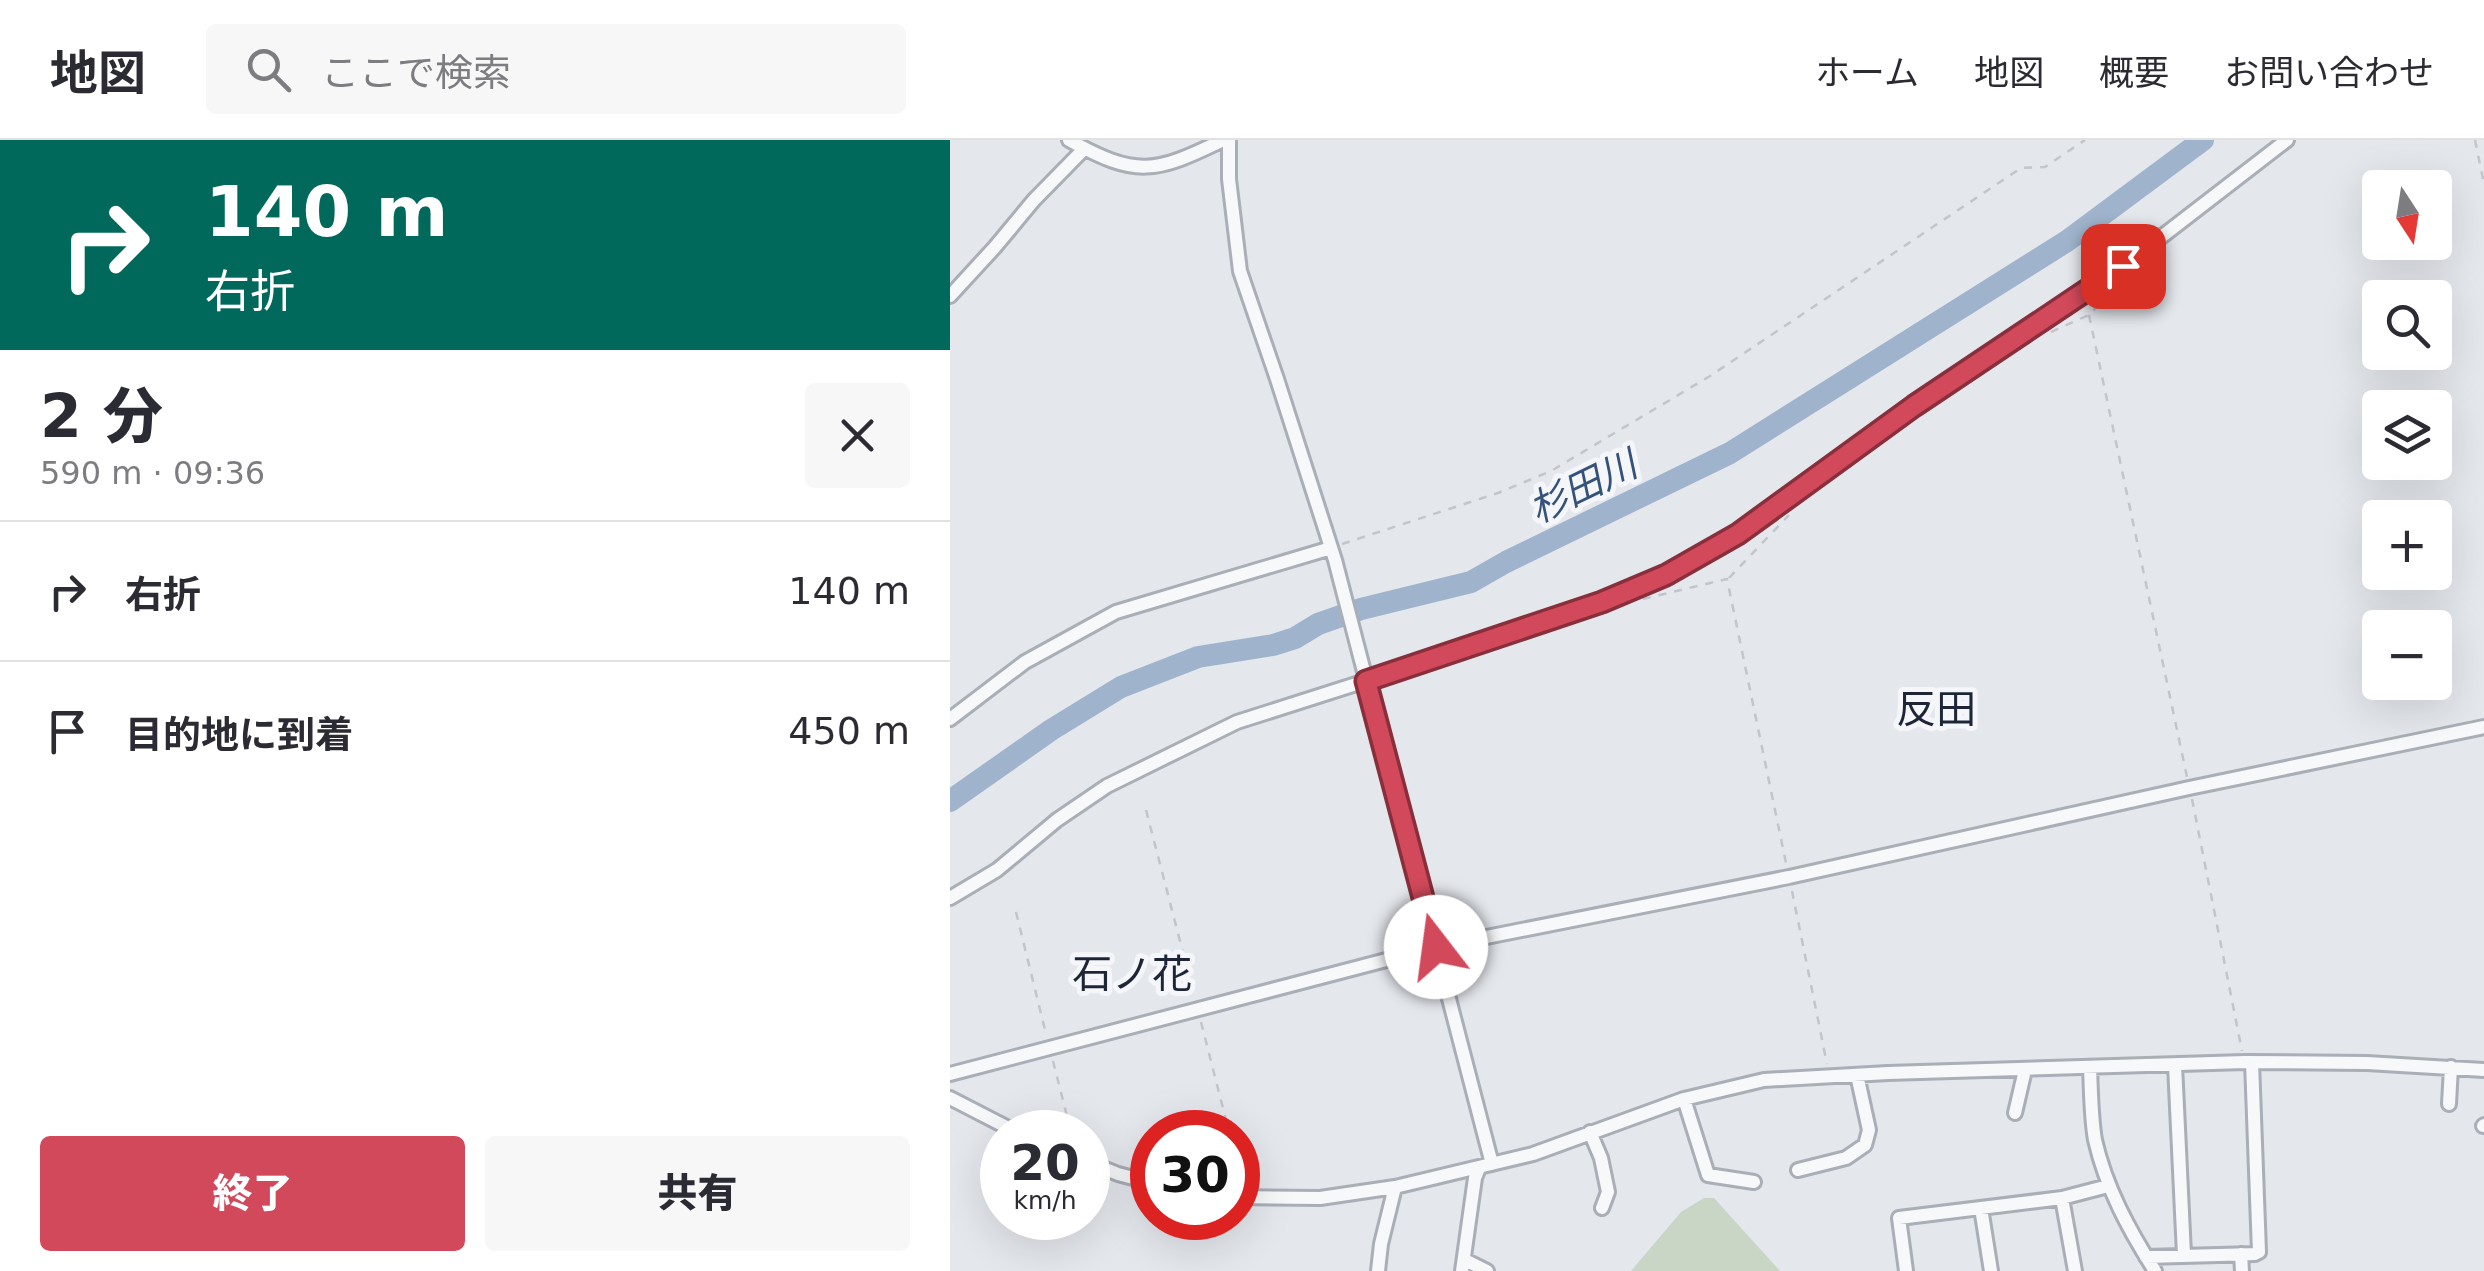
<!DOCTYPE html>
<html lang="ja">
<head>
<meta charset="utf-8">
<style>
	body { margin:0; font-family:"DejaVu Sans","Noto Sans JP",sans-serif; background:#f7f7f7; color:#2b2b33; height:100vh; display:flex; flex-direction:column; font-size:38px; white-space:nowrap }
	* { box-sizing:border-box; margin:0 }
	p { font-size:32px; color:#7c7c81 }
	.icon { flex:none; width:55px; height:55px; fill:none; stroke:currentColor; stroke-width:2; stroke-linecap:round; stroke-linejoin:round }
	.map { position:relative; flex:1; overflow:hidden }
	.sheet { display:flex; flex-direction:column; background:#fff; width:950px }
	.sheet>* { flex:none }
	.hud { background:#00695c; color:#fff; overflow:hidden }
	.needle { width:65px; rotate:168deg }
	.fabs { position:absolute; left:1412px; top:30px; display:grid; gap:20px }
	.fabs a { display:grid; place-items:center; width:90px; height:90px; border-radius:10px; background:#fff; box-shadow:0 10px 40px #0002; font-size:50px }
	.speed { position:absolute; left:30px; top:970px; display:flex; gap:20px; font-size:50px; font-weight:700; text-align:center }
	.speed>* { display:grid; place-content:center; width:130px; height:130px; border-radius:50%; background:#fff; box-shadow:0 10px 40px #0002; line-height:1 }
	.speed small { font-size:25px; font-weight:400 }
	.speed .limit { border:15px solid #d22; background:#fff; color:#111 }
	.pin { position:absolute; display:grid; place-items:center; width:85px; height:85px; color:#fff; margin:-42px; border-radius:20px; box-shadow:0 5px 15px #0006 }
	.me { position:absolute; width:110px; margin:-55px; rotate:345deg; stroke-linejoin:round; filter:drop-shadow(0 0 8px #0008) }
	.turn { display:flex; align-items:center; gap:35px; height:210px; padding:0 40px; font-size:45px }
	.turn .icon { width:130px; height:130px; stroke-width:2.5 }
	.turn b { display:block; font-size:70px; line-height:85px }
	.round { display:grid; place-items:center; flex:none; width:105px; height:105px; border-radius:10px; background:#f7f7f7 }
	.headline { display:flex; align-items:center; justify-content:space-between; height:170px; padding:0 40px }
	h1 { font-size:60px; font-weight:800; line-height:75px }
	.action { display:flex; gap:20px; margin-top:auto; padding:20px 40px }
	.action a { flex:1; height:115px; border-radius:10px; background:#d1495b; color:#fff; font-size:40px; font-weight:800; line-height:115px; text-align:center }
	.action a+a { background:#f7f7f7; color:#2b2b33 }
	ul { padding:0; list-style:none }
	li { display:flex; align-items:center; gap:30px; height:140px; padding:0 40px; border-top:2px solid #e1e1e2 }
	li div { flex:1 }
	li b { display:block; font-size:38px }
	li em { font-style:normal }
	header { display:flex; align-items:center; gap:60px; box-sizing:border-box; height:140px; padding:0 50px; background:#fff; border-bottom:2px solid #e1e1e2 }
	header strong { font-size:48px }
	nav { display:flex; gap:55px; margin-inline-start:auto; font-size:35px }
	.search { width:700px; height:90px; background:#f7f7f7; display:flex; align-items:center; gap:25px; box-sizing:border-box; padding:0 35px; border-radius:10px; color:#7c7c81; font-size:38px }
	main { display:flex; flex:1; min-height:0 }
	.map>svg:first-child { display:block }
</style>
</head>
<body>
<header>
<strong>地図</strong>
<div class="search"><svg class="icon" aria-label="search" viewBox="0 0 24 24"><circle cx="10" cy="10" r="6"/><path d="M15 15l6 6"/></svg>ここで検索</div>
<nav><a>ホーム</a><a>地図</a><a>概要</a><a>お問い合わせ</a></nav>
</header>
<main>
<section class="sheet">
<div class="hud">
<div class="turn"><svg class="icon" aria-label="right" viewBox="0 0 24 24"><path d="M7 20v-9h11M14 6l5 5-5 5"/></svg><div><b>140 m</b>右折</div></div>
</div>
<div class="headline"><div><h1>2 分</h1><p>590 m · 09:36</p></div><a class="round"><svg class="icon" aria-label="close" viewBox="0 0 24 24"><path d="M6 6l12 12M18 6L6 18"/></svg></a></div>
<ul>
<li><svg class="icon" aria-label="right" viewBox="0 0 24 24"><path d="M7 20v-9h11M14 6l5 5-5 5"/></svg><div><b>右折</b></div><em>140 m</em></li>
<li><svg class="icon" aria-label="arrive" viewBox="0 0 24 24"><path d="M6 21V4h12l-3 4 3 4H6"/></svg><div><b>目的地に到着</b></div><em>450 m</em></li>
</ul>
<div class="action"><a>終了</a><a>共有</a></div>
</section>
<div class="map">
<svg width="1534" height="1131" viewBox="0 0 1534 1131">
	<rect width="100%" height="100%" fill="#e4e7ec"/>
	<!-- green -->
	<path fill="#c9d6c5" d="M754,1058H764L830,1131H681L731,1072Z"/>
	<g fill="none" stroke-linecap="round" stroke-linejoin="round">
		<!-- river -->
		<path stroke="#9fb4cc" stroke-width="22" d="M0,661L101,590L171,547L248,517L323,505L345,498L368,484L411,469L521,442L556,422L780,313L1117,101L1253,0"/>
		<!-- minor casing -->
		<g stroke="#a9aeb7" stroke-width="18">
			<path id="minor" d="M119,0C187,38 205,33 273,0
				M279,0V39L290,131L327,239L385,420L542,1024
				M0,156L45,107L84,60L134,9
				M0,579L75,522L166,472L381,408
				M0,758L47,730L107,680L157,646L287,582L544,500L652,462L716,435L789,394L964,267L1123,160L1197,108L1337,0
				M1225,925L1234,1115
				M1140,927C1141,951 1141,977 1145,1000C1156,1048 1179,1090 1205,1131
				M0,934L486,807L839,737L1239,648L1534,587
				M0,958L66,992
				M734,959L758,1035L804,1042
				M1499,964L1501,927
				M1065,973L1075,930
				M1533,986L1534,985
				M640,992L651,1018L658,1052L652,1068
				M138,1022L168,1034L202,1043
				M848,1030L896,1018L915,1005L919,990L907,935
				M288,1057L370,1058L445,1047L583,1014L734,959L814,940L938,933L1295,922L1417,923L1534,930
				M1112,1058L1125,1131
				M1031,1068L1041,1131
				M138,1070V1071
				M1291,1114L1292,1131
				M1196,1117L1305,1114L1309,1112L1302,922
				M515,1120L537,1131
				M428,1131L431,1104L445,1047
				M512,1131L525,1038L529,1028
				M956,1131L949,1078L1112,1058L1158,1046"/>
		</g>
		<!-- path -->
		<path stroke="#c2c5cb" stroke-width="2.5" stroke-dasharray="8 8" stroke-linecap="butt" d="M1525,0L1534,44
			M1139,175L1237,637
			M1101,192L1139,175L1167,146
			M392,404L548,353L601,331L760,236L1071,28L1095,27L1135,0
			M779,438L839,375
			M693,459L777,439L836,723
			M1242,659L1292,911
			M196,670L244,855
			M842,751L877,924
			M66,772L96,894
			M251,882L279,992
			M103,921L121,992
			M288,1028L291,1042"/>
		<!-- minor -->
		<use href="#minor" stroke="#f7f8fa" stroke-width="12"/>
	</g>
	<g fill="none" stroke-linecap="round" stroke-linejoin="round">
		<!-- route casing -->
		<g stroke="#882f3b" stroke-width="25">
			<path id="route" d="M486,807L416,541L652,462L716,435L788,394L964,266L1173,126"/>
		</g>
		<!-- route -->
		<use href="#route" stroke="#d1495b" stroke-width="18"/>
	</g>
	<g text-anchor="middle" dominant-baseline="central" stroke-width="10" stroke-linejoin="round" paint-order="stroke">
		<!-- water labels -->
		<g font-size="38" font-style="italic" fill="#34527a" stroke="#f4f6f9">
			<text transform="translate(633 347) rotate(-26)">杉田川</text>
		</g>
		<!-- quarter labels -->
		<g font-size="40" fill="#1d2536" stroke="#f4f6f9">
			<text x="986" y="569">反田</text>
			<text x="182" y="834">石ノ花</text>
		</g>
	</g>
</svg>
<div class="fabs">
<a><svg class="needle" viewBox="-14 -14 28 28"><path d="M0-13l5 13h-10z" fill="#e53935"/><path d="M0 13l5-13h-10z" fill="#7c7c81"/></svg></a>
<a><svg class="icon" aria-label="search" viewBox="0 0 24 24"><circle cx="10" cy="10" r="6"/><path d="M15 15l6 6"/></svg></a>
<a><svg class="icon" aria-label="layers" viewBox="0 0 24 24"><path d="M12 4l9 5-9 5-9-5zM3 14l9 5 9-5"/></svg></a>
<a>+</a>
<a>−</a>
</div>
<div class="speed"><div>20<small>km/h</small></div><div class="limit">30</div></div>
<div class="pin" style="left:1173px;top:126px;background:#d93025"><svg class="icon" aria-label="arrive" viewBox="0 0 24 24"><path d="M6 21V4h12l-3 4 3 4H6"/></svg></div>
<svg class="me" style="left:486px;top:807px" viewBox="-20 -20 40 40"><circle r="19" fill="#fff"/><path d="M0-13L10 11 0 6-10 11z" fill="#d1495b"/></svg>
</div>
</main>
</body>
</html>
